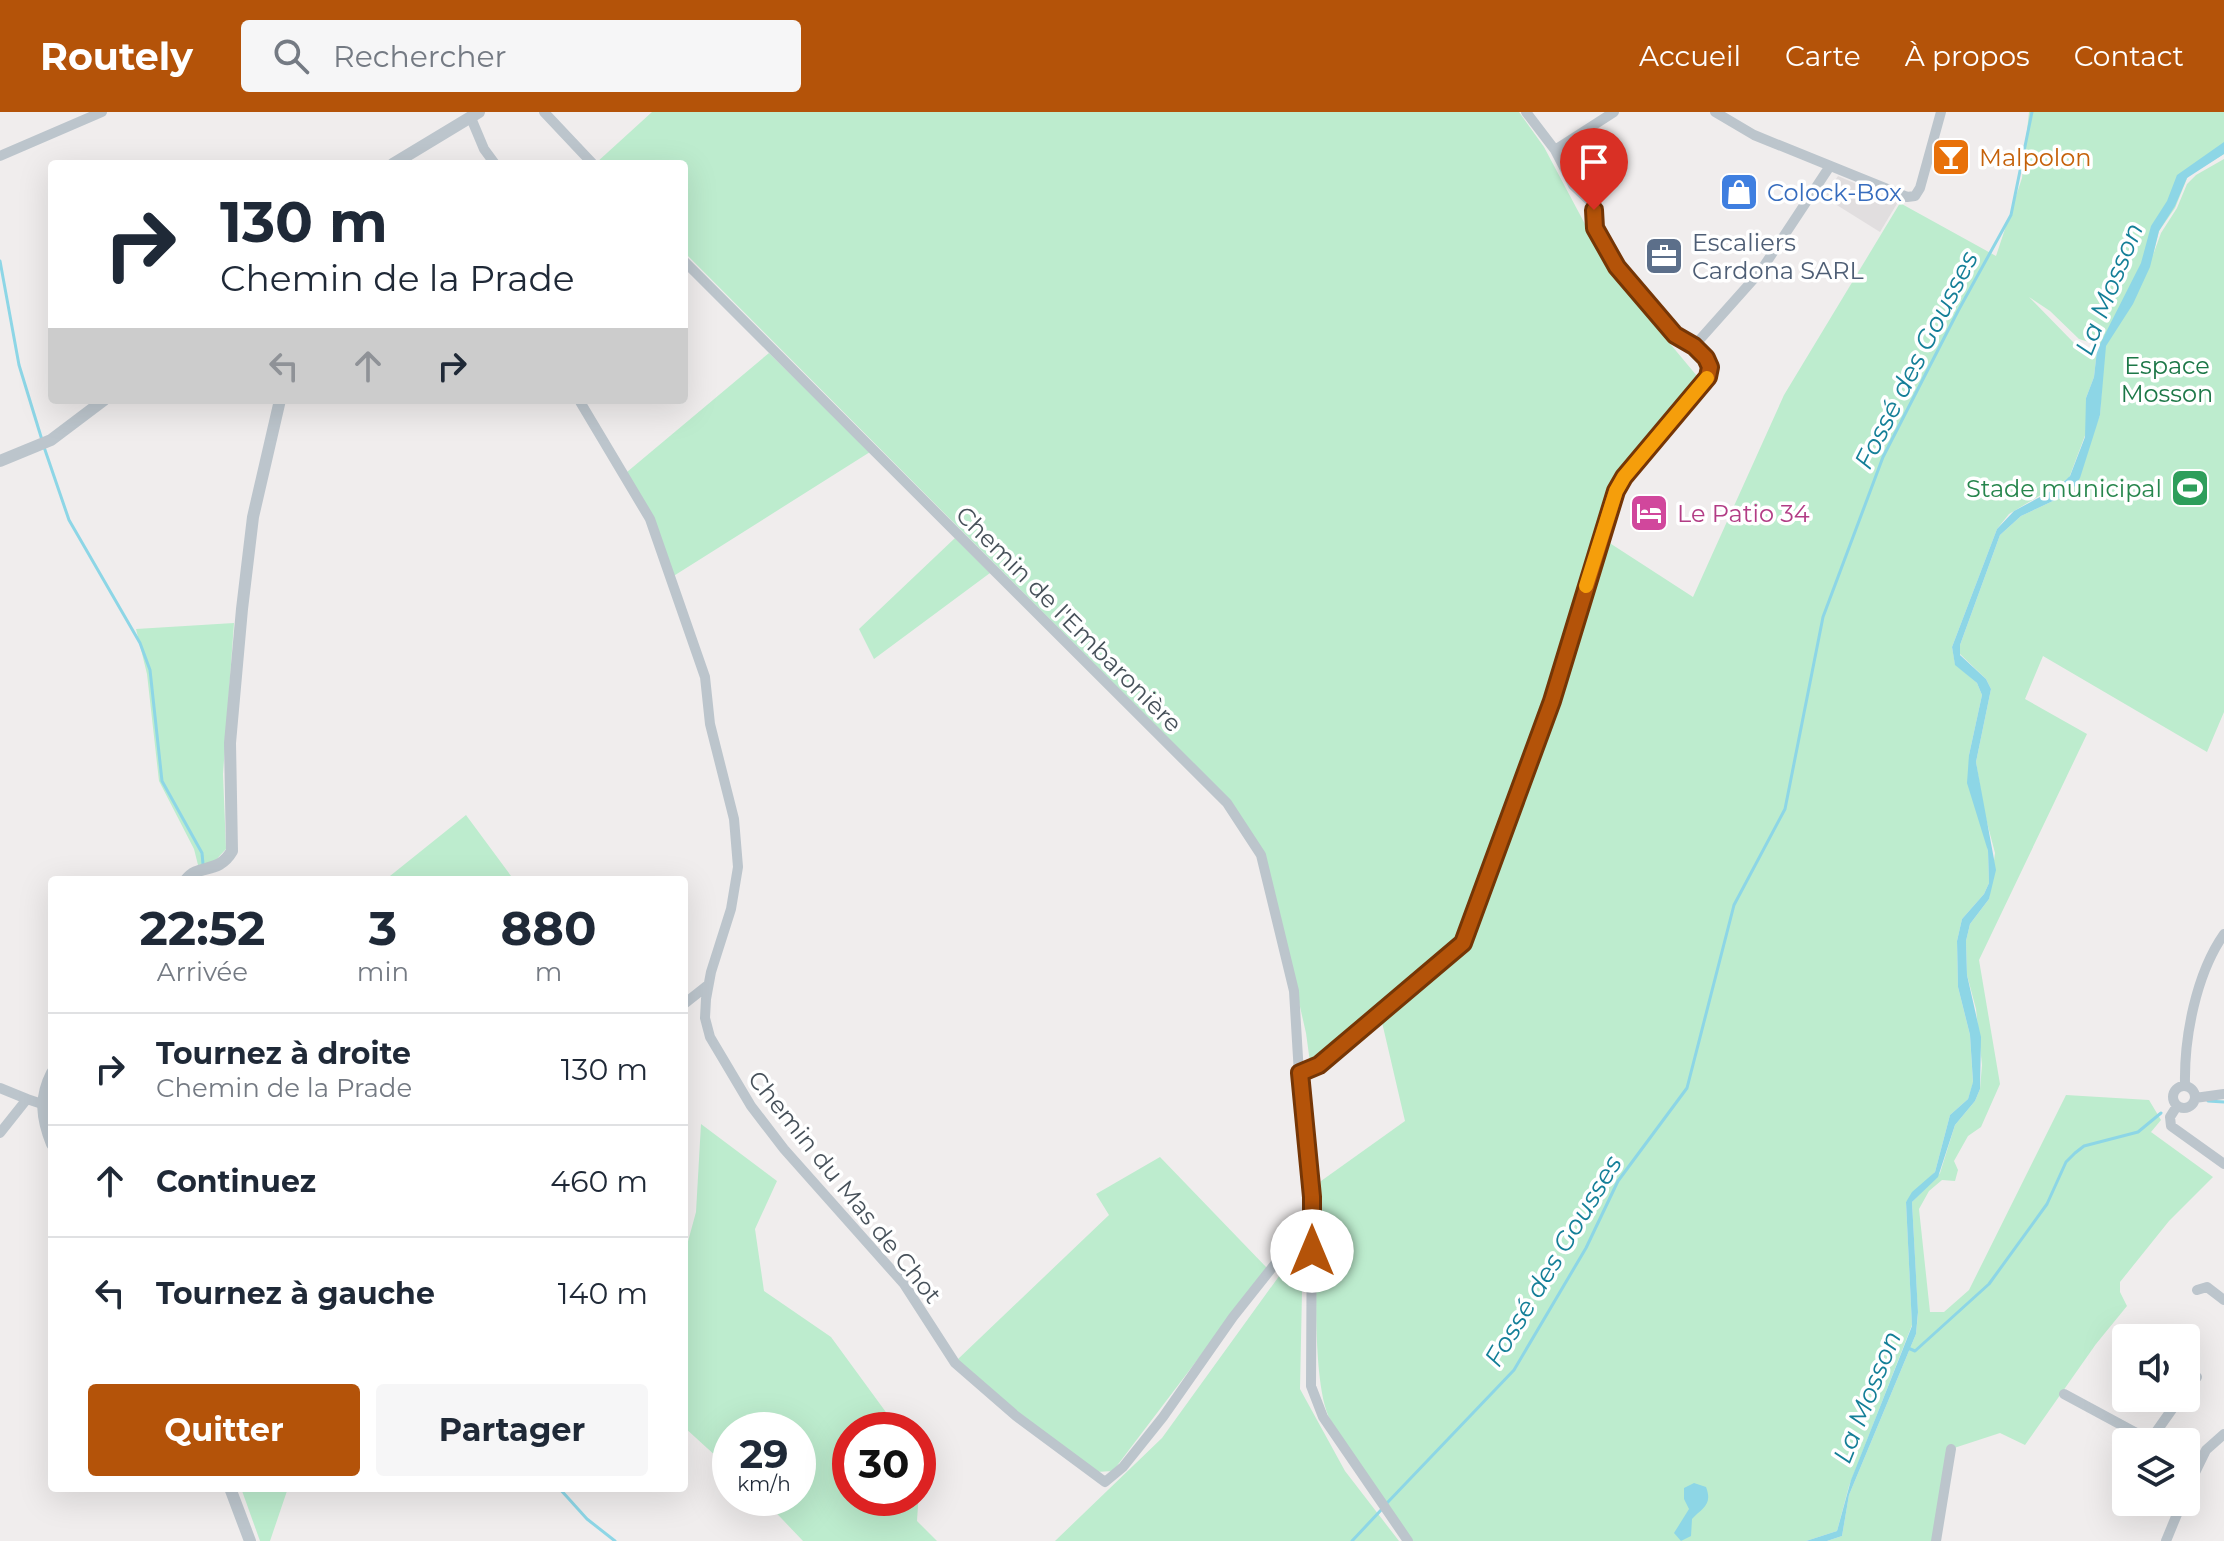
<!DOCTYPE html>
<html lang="fr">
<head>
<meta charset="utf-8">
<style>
	body { margin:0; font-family:Montserrat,sans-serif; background:#f6f6f7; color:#1f2937; height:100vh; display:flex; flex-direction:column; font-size:30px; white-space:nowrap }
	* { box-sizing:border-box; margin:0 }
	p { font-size:26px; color:#747a83 }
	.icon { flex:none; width:44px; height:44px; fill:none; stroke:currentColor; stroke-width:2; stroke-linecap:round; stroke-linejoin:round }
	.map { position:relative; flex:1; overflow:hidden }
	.sheet { position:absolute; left:48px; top:764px; width:640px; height:616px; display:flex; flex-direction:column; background:#fff; border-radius:8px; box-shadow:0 8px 32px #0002 }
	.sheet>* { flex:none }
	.top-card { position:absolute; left:48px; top:48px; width:640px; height:244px; border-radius:8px; box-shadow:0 8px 32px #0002; background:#fff; color:#1f2937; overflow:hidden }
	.tools { position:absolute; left:2112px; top:1212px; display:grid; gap:16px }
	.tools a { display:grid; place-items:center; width:88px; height:88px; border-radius:8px; background:#fff; box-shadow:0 8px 32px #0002; font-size:40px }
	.speed { position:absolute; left:712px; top:1300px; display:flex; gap:16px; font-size:40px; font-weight:700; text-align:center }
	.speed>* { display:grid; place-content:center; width:104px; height:104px; border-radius:50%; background:#fff; box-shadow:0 8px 32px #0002; line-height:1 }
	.speed small { font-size:20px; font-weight:400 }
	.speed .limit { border:12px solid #d22; background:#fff; color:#111 }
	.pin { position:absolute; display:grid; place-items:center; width:68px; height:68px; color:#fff; margin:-82px -34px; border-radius:50% 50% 50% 0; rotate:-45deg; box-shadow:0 0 8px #0007 }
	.pin .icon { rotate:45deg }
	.me { position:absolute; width:88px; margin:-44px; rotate:0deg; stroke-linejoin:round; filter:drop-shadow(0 0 6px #0008) }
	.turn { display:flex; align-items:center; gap:28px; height:168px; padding:0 40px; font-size:36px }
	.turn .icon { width:104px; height:104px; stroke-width:2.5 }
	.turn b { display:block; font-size:56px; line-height:68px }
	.lanes { display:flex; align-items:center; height:76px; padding:0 40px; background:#0003; justify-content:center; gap:40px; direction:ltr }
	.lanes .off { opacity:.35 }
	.eta { display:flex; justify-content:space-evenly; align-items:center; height:136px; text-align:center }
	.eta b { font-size:48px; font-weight:700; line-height:56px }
	.cta { display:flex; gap:16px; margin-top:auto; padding:16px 40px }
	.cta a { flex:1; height:92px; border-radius:8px; background:#b45309; color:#fff; font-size:32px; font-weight:700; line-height:92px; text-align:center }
	.cta a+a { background:#f6f6f7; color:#1f2937 }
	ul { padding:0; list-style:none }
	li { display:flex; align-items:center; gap:24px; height:112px; padding:0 40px; border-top:2px solid #e0e1e3 }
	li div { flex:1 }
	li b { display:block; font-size:30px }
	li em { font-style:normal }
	header { display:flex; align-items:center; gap:48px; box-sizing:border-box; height:112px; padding:0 40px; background:#b45309; color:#fff }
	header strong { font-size:38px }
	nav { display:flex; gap:44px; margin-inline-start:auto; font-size:28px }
	.search { width:560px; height:72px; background:#f6f6f7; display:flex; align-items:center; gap:20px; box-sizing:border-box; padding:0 28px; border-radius:8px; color:#747a83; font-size:30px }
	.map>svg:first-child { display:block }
</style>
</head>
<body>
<header>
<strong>Routely</strong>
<div class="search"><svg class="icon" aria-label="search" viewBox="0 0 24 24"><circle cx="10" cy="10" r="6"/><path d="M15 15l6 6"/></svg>Rechercher</div>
<nav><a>Accueil</a><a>Carte</a><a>À propos</a><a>Contact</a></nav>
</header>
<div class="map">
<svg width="2224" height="1429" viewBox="0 0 2224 1429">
	<rect width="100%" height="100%" fill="#f0eded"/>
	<!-- education -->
	<path fill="#e1dedf" d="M1838,64L1898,90L1880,120L1824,85Z"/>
	<!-- green -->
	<path fill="#bdecce" d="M652,0H1519L1544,35L1611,161L1697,264L1615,364L1542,608L1462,828L1312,965L1306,921L1265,742L1230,688L684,140V52L596,51Z
		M2029,0H2224V42L2188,64L2175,96L2159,119L2153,143L2161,121L2177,96L2187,72L2196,63L2224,47V600L2207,640L2043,544L2025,587L2087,622L1979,848L2000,972L1981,1015L1968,1024L1954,1049L1958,1058L1955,1069L1942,1068L1929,1079L1919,1097L1930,1200H1944L1969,1178L2066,983L2149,988L2161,1008L2151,1020L2213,1065L2169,1109L2120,1170V1180L2127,1194L2096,1232L2025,1333L2000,1321L1951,1337L1932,1429H1827L1842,1424L1849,1383L1916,1222L1918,1202L1912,1090L1940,1061L1955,1013L1975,989L1980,977L1982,953L1976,897L1967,863L1966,829L1970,812L1989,787L1995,741L1984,699L1976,650L1991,577L1986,567L1960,542V533L2000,423L2021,404L2070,381L2100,303L2104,240L2099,233L2079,227L2050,199L2029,185L2075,232L2097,238L2094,265L2086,286V321L2069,366L2009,402L1997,417L1952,535L1955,552L1977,571L1982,583L1969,643L1988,739L1989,771L1984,782L1962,807L1957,829L1958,875L1970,923L1973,971L1968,987L1950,1003L1935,1060L1906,1090L1912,1213L1849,1374L1837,1419L1806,1429H1412C1387,1390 1351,1346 1330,1307C1309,1268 1317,1117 1321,1069L1405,1009L1381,906L1466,833L1605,428L1693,485L1784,283L1900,91L1996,144L2022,66Z
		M769,241L870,340L672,465L627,360Z
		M955,426L990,461L874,547L859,517Z
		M234,511L223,662L226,737L212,752L198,753L194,737L159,669L147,562L136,517Z
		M466,703L514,768H385Z
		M701,1012L777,1069L755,1117L764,1179L831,1225L899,1318H850V1386H918V1343L921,1347L917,1409L937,1429H803L762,1386H798V1318H730V1357L684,1315V1144L696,1100Z
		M1160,1045L1267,1156L1113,1359L1096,1360L1017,1300L957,1248L1109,1103L1096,1082Z
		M1303,1131L1300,1277L1345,1359L1399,1429H1055L1162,1326Z
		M241,1376H288L270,1429H260Z"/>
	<!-- water -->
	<path fill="#8dd6e6" d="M2224,30V42L2187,66L2175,94L2159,119L2150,155L2133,192L2106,234L2100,303L2080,366L2070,381L2021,404L2000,423L1960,533V543L1986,567L1991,577L1976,650L1996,758L1989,787L1970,812L1966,829L1967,863L1981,925L1980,977L1975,989L1955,1013L1938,1065L1912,1090L1918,1200L1916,1222L1849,1383L1842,1424L1827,1429H1806L1837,1419L1851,1368L1912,1214L1906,1090L1912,1080L1935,1060L1950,1003L1968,987L1973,970L1970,923L1958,875L1957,829L1962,807L1984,782L1989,771L1988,739L1967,671L1969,643L1982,583L1977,571L1955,553L1952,535L1997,417L2014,399L2057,376L2070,364L2085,325L2086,286L2094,265L2097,238L2141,151L2151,114L2167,89L2177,63Z
		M1694,1371L1706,1375C1713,1393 1702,1396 1692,1407L1691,1424L1681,1429L1674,1421L1689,1397L1684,1387V1376Z"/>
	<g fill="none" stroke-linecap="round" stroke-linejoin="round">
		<!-- stream -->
		<path stroke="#8dd6e6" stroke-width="3" d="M0,149L19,253L42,328
			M44,335L69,408L140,531L150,558L162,669L202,741L203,752
			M2208,989L2224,990
			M1908,1236L1915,1239L1989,1172L2047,1092L2066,1050L2075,1041L2084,1034L2138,1020L2161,1001
			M559,1376L587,1407L615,1429
			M1387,1391L1514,1258L1586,1136L1618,1069L1687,976L1734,793L1785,697L1823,505L1883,345L1958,199L2011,103L2032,0
			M1352,1429L1382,1397"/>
		<!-- minor -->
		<path stroke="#bcc5cc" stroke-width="10" d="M544,0L593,52
			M1715,0L1754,23L1907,85L1915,84L1920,76L1941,0
			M471,6L484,37L495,52
			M1555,38L1614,0
			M0,44L102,0
			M684,149L1227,691L1261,743L1294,879L1300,979L1312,1085L1311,1274L1323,1305L1408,1429
			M1694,234L1760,160L1830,54
			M579,288L650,407L705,565L710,612L734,707L738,755L731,797L711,860L706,887L705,906L710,925L751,994L784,1037L904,1172L955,1251L1016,1304L1105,1370L1123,1355L1163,1305L1233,1205L1290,1133L1312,1112
			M684,892L708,873
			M1300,961L1319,953L1463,831L1552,589L1616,379L1624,365L1708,265L1710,255L1706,246L1694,234L1675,223L1617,155L1595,116L1591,90L1573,73L1555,38L1526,0
			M2185,973C2184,925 2196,862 2224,822
			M2173 985a11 11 0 1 1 22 0a11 11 0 1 1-22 0Z
			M0,976L27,987
			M2195,986L2224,982
			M2177,994L2170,1005L2171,1014L2224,1052
			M0,1021L27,987L42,992
			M2197,1178L2207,1175L2224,1188
			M2186,1278L2197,1265
			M2064,1282L2153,1330
			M2157,1330L2156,1320L2180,1286
			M2186,1345L2197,1351
			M2186,1379L2206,1338L2224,1322
			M1936,1429L1951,1337
			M2166,1429L2182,1390"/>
		<!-- tertiary -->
		<path stroke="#bcc5cc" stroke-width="12" d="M393,52L479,0
			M0,349L51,328L104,288
			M186,768C199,751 218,763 232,739L230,631L242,497L253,405L280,288
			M52,961C39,986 42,1007 52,1032
			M230,1376L250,1429"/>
	</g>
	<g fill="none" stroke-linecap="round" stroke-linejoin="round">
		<!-- route casing -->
		<g stroke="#753606" stroke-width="20">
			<path id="route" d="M1312,1139V1085L1300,961L1319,953L1463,831L1552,589L1616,379L1624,365L1708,265L1710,255L1706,246L1694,234L1675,223L1617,155L1595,116L1594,98"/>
		</g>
		<!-- route -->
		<use href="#route" stroke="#b45309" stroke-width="14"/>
		<!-- slow -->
		<path stroke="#f59e0b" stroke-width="14" d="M1586,474L1616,379L1624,365L1707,266"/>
	</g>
	<!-- icons -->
	<defs>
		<g id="bar-square" transform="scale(2)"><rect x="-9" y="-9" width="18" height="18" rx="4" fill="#e8710a" stroke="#fff"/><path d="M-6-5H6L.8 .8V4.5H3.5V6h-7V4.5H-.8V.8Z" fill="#fff"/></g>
		<g id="shop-square" transform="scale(2)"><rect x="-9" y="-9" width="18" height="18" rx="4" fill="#3f7fe0" stroke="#fff"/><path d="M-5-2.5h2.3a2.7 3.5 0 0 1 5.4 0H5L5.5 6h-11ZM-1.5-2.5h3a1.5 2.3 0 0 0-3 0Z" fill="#fff"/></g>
		<g id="office-square" transform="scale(2)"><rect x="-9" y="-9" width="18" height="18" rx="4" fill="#5c6f8a" stroke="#fff"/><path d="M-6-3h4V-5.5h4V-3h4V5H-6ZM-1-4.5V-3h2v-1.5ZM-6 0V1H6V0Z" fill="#fff"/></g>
		<g id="stadium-square" transform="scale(2)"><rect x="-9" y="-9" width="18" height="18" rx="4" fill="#2e9e5b" stroke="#fff"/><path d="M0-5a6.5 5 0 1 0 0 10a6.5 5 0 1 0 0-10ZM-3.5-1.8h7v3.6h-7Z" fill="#fff"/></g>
		<g id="hotel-square" transform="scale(2)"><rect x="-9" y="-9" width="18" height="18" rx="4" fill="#d1479c" stroke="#fff"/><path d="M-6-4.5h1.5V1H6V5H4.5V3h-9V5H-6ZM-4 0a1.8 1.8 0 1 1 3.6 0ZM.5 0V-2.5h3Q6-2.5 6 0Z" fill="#fff"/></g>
	</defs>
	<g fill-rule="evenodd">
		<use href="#bar-square" x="1951" y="45"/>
		<use href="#shop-square" x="1739" y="80"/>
		<use href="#office-square" x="1664" y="144"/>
		<use href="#stadium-square" x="2190" y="376"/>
		<use href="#hotel-square" x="1649" y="401"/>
	</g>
	<g text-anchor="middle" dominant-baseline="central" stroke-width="7" stroke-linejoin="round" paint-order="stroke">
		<!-- food labels -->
		<g font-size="24" fill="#c56008" stroke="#fff" text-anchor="start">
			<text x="1979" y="45">Malpolon</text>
		</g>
		<!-- shop labels -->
		<g font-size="24" fill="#366cbe" stroke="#fff" text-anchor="start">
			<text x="1767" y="80">Colock-Box</text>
		</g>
		<!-- service labels -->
		<g font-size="24" fill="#4e5e75" stroke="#fff" text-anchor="start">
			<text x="1692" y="130">Escaliers<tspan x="1692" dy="28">Cardona SARL</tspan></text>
		</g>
		<!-- park labels -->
		<g font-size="24" fill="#1c7747" stroke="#fff">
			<text x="2167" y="253">Espace<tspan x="2167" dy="28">Mosson</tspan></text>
		</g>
		<!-- leisure labels -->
		<g font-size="24" fill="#27864d" stroke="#fff" text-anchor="end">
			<text x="2162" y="376">Stade municipal</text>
		</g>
		<!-- hotel labels -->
		<g font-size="24" fill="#b23c85" stroke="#fff" text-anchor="start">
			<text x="1677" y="401">Le Patio 34</text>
		</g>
		<!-- street labels -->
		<g font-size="24" fill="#47515a" stroke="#fff">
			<text transform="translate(1069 507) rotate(45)">Chemin de l'Embaronière</text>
			<text transform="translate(845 1075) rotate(51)">Chemin du Mas de Chot</text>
		</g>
		<!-- water labels -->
		<g font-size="26" font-style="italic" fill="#147f98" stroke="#fff">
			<text transform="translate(2109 177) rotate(-68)">La Mosson</text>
			<text transform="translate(1916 248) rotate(-63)">Fossé des Gousses</text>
			<text transform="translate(1553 1149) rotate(-59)">Fossé des Gousses</text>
			<text transform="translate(1867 1285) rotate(-68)">La Mosson</text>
		</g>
	</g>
</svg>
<div class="tools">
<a><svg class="icon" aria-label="sound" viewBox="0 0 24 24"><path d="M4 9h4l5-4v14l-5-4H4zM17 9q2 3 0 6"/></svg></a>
<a><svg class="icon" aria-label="layers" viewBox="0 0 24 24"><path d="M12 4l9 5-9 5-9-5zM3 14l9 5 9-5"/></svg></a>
</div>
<div class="speed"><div>29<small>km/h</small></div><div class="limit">30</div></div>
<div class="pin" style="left:1594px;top:98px;background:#d93025"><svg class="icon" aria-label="arrive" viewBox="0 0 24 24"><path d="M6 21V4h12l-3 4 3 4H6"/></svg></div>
<svg class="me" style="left:1312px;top:1139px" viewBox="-20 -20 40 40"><circle r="19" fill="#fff"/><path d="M0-13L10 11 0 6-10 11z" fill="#b45309"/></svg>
<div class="top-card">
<div class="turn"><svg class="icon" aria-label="right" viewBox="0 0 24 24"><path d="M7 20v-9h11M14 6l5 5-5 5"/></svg><div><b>130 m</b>Chemin de la Prade</div></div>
<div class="lanes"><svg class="icon off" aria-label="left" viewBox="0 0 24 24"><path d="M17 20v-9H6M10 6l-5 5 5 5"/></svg><svg class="icon off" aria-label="ahead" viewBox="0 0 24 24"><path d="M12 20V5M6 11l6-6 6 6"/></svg><svg class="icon" aria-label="right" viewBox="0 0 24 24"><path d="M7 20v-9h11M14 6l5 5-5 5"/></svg></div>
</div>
<section class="sheet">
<div class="eta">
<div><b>22:52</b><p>Arrivée</p></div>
<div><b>3</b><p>min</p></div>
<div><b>880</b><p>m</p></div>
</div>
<ul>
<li><svg class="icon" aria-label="right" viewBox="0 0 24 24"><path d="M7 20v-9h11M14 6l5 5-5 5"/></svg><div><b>Tournez à droite</b><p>Chemin de la Prade</p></div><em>130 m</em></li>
<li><svg class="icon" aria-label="ahead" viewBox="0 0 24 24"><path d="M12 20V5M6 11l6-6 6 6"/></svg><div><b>Continuez</b></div><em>460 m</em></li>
<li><svg class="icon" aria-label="left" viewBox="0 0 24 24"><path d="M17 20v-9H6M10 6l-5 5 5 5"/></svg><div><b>Tournez à gauche</b></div><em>140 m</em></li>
</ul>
<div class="cta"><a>Quitter</a><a>Partager</a></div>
</section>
</div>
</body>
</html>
